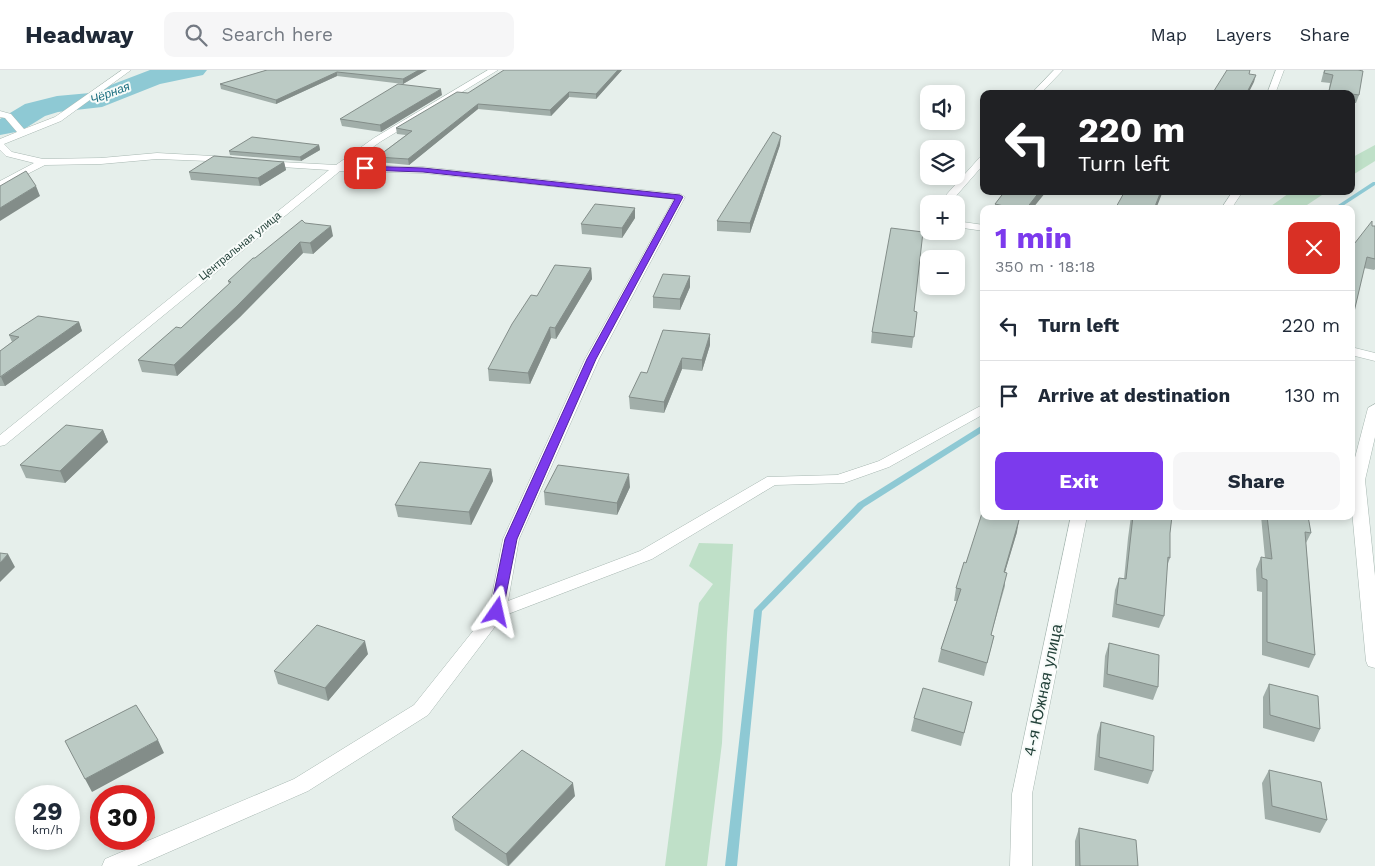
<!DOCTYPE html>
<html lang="en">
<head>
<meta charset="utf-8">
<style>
	body { margin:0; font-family:"Work Sans",sans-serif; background:#f6f6f7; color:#1f2937; height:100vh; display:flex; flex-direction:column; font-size:19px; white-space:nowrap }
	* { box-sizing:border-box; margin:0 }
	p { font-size:16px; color:#747a83 }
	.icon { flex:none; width:28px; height:28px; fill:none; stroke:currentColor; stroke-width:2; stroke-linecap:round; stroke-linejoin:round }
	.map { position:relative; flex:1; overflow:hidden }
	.side { position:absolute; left:980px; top:135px; width:375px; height:315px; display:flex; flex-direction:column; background:#fff; border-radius:10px; box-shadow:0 2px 8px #0003 }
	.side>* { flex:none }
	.banner { position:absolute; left:980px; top:20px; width:375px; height:105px; border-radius:10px; box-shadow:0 2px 8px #0003; background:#202124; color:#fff; overflow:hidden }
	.controls { position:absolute; left:920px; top:15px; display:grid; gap:10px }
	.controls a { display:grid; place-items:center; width:45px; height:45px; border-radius:10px; background:#fff; box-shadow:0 2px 8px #0003; font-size:25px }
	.speed { position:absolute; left:15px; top:715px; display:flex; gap:10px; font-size:25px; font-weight:700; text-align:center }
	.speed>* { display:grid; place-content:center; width:65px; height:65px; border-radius:50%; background:#fff; box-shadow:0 2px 8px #0003; line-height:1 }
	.speed small { font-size:12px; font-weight:400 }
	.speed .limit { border:8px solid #d22; background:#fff; color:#111 }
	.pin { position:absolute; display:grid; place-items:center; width:42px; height:42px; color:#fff; margin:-21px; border-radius:10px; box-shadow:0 2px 8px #0006 }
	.me { position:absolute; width:55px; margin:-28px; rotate:11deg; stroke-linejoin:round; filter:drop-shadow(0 0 4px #0008) }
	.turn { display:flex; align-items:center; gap:18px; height:105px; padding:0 15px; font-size:22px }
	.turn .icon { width:65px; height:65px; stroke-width:2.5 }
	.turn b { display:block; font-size:35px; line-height:42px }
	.round { display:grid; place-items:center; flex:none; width:52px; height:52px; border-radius:10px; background:#f6f6f7 }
	.overview { display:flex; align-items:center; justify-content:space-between; height:85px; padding:0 15px }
	h1 { font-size:30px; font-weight:700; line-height:38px; color:#7c3aed }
	.cta { display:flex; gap:10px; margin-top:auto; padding:10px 15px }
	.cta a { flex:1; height:58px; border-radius:10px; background:#7c3aed; color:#fff; font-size:20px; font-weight:700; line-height:58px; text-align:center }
	.cta a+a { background:#f6f6f7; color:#1f2937 }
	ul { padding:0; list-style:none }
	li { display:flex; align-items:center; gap:15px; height:70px; padding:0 15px; border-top:1px solid #e0e1e3 }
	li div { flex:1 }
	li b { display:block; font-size:19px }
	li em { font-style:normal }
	header { display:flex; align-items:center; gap:30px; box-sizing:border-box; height:70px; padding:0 25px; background:#fff; border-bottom:1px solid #e0e1e3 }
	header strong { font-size:24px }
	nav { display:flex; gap:28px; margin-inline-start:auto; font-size:18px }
	.search { width:350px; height:45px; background:#f6f6f7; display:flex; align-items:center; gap:12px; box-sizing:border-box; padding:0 18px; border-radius:10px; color:#747a83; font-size:19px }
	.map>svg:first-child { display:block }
</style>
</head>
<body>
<header>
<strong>Headway</strong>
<div class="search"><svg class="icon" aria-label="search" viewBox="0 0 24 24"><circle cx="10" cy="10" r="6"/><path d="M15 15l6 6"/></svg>Search here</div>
<nav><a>Map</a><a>Layers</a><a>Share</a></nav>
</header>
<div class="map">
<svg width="1375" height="796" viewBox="0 0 1375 796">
	<rect width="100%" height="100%" fill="#e6efeb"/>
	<!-- green -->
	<path fill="#bfe0c8" d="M1375,75V91L1351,106V88Z
		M1292,121H1328L1301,139H1267Z
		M699,473L733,474L727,564L722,673L707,796H665L699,533L713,514L689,496Z"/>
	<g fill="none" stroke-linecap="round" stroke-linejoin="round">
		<!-- stream -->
		<path fill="#8ec9d4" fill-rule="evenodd" d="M1373,112H1375V115L1338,139H1332Z
			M981,356H984V361L864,437L762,541L737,796H725L754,540L858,433Z"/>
		<!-- river -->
		<path fill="#8ec9d4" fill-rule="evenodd" d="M150,0H207L203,5L160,14L102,37L58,42L45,46L21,61L0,65V49L25,34L57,26L90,23Z"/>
		<!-- street casing -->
		<g stroke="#a8b8b2" stroke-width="1">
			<path id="street" d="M122,0H131L61,51L4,74L12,82L43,89L101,88L157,83L231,87L234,88V92L157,89L101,94L45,95L0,118V111L34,93L6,86L0,80V69L17,62L5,48L0,47V41L11,44L24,59L55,47Z
				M488,0H498L380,72L348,95L423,97L680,124L685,127L599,289L519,469L508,531L640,481L767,407L837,405L879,391L984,334V344L889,397L844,413L775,415L652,489L503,546L428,645L308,721L137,796H102L105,789L294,709L414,635L489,541L503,469L585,289L674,129L423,103L340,101L5,375L0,376V365L329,100L266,96L261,93L263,91L336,95L374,68Z
				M1054,0H1063L1040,24H1031Z
				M1276,0H1284L1275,24H1267Z
				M984,85V94L949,134H938L981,86Z
				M1233,121H1243L1231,139H1221Z
				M956,151L984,155V161L956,157Z
				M1351,277L1375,283V291L1351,285Z
				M1375,334V367L1365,410L1375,506V598L1368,596L1366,591L1351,430V403L1368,338Z
				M1071,446H1087L1032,724V796H1010L1012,724Z"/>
		</g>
		<!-- street -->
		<use href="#street" fill="#fff" fill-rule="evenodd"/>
	</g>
	<!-- wall -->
	<path fill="#a1aea9" d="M267,0H427L403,14L337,6L276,34L221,19L220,14Z
		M622,0L596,29L569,27L551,46L478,39L409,95L378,92L377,87L406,65L397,64L396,58L468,23Z
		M1324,0H1358L1359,25L1356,33H1351V24H1328L1330,13L1321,12Z
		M442,25L381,62L342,56L340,49Z
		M319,75L320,80L301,91L230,85L229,81Z
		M780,75L750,163L717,161V151Z
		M284,92L286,100L260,116L191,110L189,102Z
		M1005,121H1050L1048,123H1045L1032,139H994L995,134Z
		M635,148L622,168L582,164L581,154Z
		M305,153L333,166L313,184L303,183L240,247L177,306L142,302L138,290L181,258L229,214L228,211L255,188Z
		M1372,156H1375V199L1374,200L1364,198L1354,242L1351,248V178Z
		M591,198L592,209L556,269L551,268L530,314L489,311L488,299L537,226Z
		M690,206V217L680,240L653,238V227Z
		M914,241L917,242L912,278L871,273L872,262Z
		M79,252L82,261L5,316H0V281L12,272L9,265Z
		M710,275L702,301L682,299L664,343L630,339L629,327L647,303Z
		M103,360L108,372L65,413L26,408L20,395Z
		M491,399L493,411L471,455L398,447L395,435Z
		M630,417L617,445L545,435L544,422Z
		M984,446H1019L1017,450V462L1005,502V516L991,565L994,566L984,606L938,592L941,579L957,531H954L956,518Z
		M1131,446H1172L1170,463V488L1167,496L1164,546L1159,558L1112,547L1115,520L1119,508L1124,509L1128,468Z
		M1261,446H1308L1311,463L1306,473L1315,585L1309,598L1262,585V522L1257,521L1256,499L1261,487L1265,488Z
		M1109,573L1158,617L1153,630L1103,617L1105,586Z
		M368,584L328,631L278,614L274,601Z
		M1269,614L1320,659L1314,672L1263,658V627Z
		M972,632L961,676L911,661L914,648Z
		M1101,652L1153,701L1148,714L1094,700L1097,665Z
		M1269,700L1327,750L1320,763L1265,749L1262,713Z
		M575,726L509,796H507L455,760L452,747Z
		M1079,758L1138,796H1075V771Z"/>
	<!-- shaded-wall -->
	<path fill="#838d89" d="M419,0H427L403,14V9Z
		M618,0H622L596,29V24Z
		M337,2V6L276,34V30Z
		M1256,5L1254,12L1248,24H1246Z
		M441,19L442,25L381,62L380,55Z
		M569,22V27L551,46L550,40Z
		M478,34V39L409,95L408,89Z
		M781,66L780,75L750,163V153Z
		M319,75L320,80L301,91L300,87Z
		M284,92L286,100L260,116L258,108Z
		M36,116L40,126L0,151V138Z
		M1040,121H1045V123L1032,139H1026Z
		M1161,121H1163L1156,139H1154Z
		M635,138V148L622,168V158Z
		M331,156L333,166L313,184L310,173Z
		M300,172L303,183L240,247L177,306L174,295Z
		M591,198L592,209L556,269L555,258Z
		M690,206V217L680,240V229Z
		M79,252L82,261L5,316L1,307Z
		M550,257L551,268L530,314L528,303Z
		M710,264V275L702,301V290Z
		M682,288V299L664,343V332Z
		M103,360L108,372L65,413L60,401Z
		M491,399L493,411L471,455L469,442Z
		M629,404L630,417L617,445V433Z
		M1019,450L1017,462L1001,515L1004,502Z
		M8,484L15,497L0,512V493Z
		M365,571L368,584L328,631L325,618Z
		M158,670L164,683L92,722L85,709Z
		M573,713L575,726L508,796L506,784Z"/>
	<!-- building -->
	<path fill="#bbcac4" stroke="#838d89" d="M267,0H419L403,9L337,2L276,30L220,14Z
		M504,0H618L596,24L569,22L550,40L478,34L408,89L377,87L412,61L396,58L457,22L468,23Z
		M1227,0H1250L1249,4L1256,5L1246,24H1212Z
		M1325,0H1358L1363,1L1359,25L1329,21L1333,5L1324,3Z
		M398,14L441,19L380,55L340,49Z
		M773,62L781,66L750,153L717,151Z
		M252,67L319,75L300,87L229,81Z
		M214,86L284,92L258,108L189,102Z
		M26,101L36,116L0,138V116Z
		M1005,121H1040L1026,139H1017L995,134Z
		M1125,121H1161L1154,139H1115Z
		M595,134L635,138L622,158L581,154Z
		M302,150L305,153L331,156L310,173L300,172L237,236L174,295L138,290L176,257L181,258L231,212L228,211L253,188H255Z
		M1372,151V156H1375V189L1367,187L1354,242L1351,241V178Z
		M891,158L923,162L914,241L917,242L914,267L872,262Z
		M555,195L591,198L555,258L550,257L528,303L488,299L512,254L531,225L537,226Z
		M663,204L690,206L680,229L653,227Z
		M38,246L79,252L0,307V281L19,267L9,265Z
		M663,260L710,264L702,290L682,288L664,332L629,327L641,302L647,303Z
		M66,355L103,360L60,401L20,395Z
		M420,392L491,399L469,442L395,435Z
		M558,395L629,404L617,433L544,422Z
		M984,437V446H1017L1016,449L1019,450L1004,502L1007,503L991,565L994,566L987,593L941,579L961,519L956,518L964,492L966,493Z
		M1133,446H1172L1170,463V488L1168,487L1164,546L1116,534L1119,508L1126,509Z
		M1267,446H1308L1311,463L1305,462L1315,585L1267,572V510L1262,508L1261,487L1272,489Z
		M0,483L8,484L0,493Z
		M317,555L365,571L325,618L274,601Z
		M1109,573L1159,585L1158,617L1107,604Z
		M1269,614L1318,626L1320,659L1270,645Z
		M923,618L972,632L964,663L914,648Z
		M136,635L158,670L85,709L65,671Z
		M1101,652L1154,666L1153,701L1099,687Z
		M522,680L573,713L506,784L452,747Z
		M1269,700L1321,712L1327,750L1272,736Z
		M1079,758L1136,770L1138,796H1080Z"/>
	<!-- route -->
	<path fill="#7c3aed" stroke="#51269a" d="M363,96L423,98L680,125L683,127L596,289L517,469L502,545H492L490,542L505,469L587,289L675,129L423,102L365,100L363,99Z"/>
	<g text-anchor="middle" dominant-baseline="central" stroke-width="4" stroke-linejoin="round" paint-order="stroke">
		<!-- far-street labels -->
		<g font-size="11" fill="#24423a" stroke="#f7fbf9">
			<text transform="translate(240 176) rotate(-39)">Центральная улица</text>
		</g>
		<!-- far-water labels -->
		<g font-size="12" font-style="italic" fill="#1c6f80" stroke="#f7fbf9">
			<text transform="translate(110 23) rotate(-21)">Чёрная</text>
		</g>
		<!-- near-street labels -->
		<g font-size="16" fill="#24423a" stroke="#f7fbf9">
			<text transform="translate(1043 620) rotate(-78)">4-я Южная улица</text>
		</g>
	</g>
</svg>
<div class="controls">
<a><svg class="icon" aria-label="sound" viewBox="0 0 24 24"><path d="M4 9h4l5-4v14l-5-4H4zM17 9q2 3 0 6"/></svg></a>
<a><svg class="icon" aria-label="layers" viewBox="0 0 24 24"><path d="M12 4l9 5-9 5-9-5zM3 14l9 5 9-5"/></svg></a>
<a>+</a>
<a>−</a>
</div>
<div class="speed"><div>29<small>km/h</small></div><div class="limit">30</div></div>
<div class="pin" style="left:365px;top:98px;background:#d93025"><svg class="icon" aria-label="arrive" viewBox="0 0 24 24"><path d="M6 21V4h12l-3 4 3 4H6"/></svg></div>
<svg class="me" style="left:497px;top:542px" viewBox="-20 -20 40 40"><path d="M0-17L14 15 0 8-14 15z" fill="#7c3aed" stroke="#fff" stroke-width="4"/></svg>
<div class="banner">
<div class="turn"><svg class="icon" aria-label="left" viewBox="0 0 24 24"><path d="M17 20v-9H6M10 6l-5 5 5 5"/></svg><div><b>220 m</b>Turn left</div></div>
</div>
<section class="side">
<div class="overview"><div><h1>1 min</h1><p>350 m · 18:18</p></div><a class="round" style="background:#d93025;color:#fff"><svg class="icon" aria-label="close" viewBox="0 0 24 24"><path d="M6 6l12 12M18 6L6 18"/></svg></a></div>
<ul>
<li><svg class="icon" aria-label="left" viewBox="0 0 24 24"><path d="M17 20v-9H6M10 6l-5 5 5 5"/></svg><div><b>Turn left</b></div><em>220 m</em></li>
<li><svg class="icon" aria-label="arrive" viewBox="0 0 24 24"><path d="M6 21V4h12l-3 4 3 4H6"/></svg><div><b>Arrive at destination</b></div><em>130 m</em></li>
</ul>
<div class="cta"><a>Exit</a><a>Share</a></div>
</section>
</div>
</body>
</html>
